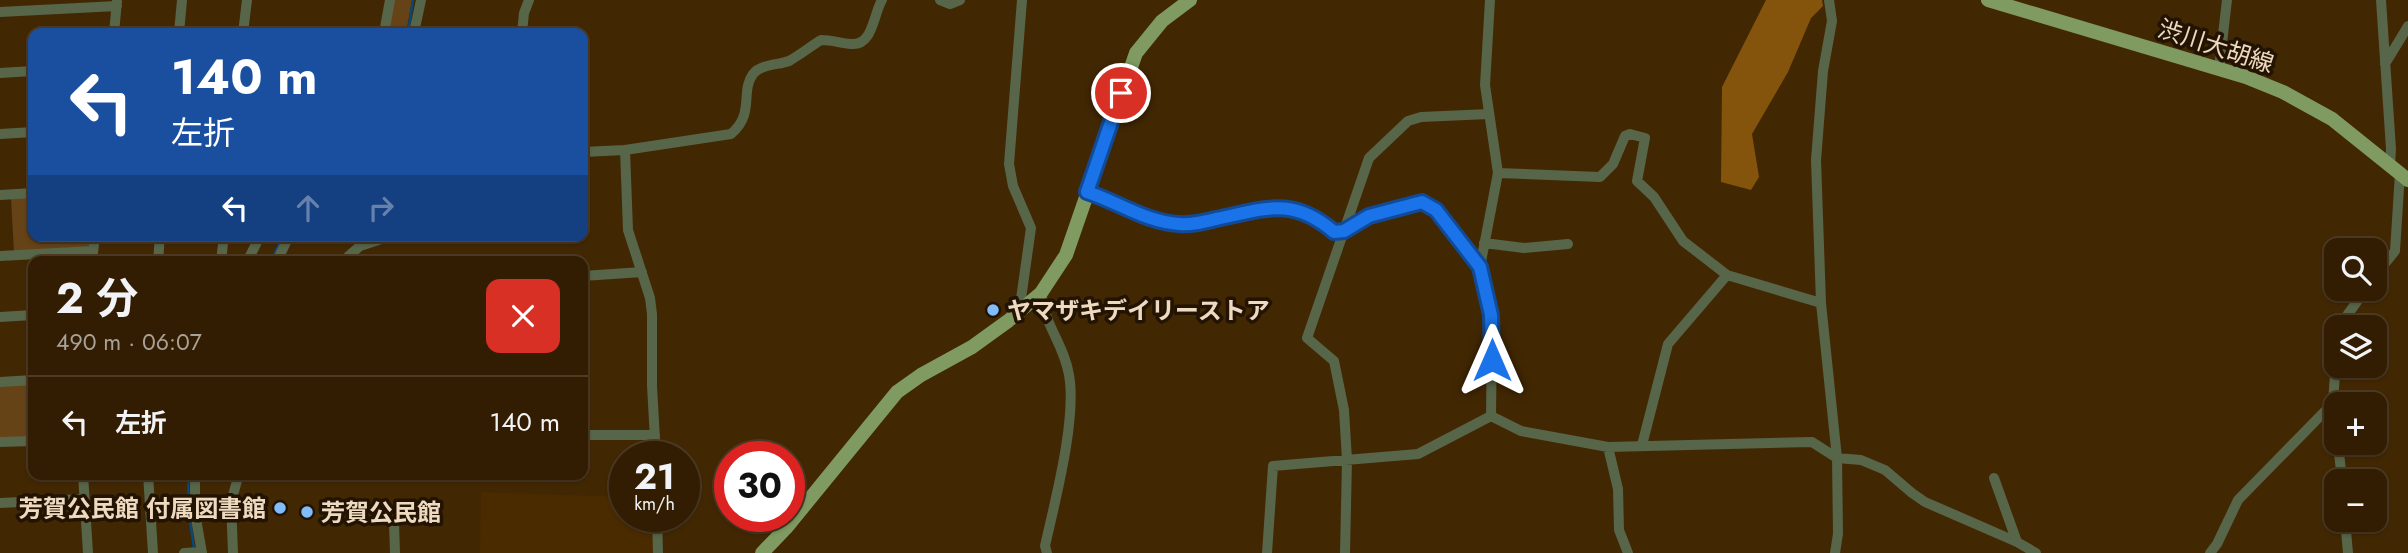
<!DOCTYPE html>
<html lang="ja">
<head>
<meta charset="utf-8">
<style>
	body { margin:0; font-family:Jost,"Noto Sans JP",sans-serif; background:#3a260c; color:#f1f3f6; height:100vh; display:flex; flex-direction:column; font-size:26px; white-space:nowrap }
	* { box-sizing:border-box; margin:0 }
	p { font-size:23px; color:#a8a299 }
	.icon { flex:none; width:38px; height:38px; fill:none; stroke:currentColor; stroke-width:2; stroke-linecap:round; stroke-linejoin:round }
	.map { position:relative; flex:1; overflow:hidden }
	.drawer { position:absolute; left:28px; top:256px; width:560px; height:224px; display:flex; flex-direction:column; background:#321d02; border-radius:14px; box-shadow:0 2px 5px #0004,0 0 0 2px #4d3b24 }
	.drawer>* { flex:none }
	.guide { position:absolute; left:28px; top:28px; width:560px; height:214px; border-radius:14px; box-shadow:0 2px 5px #0004,0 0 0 2px #4d3b24; background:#1a4fa0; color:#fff; overflow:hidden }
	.fabs { position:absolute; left:2324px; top:238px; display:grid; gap:14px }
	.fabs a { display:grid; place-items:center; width:63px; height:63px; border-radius:14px; background:#321d02; box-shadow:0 2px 5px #0004,0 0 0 2px #4d3b24; font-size:35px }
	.speed { position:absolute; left:609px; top:441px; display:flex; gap:14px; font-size:35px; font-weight:700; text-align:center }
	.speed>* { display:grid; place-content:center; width:91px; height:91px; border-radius:50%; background:#321d02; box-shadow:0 2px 5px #0004,0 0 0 2px #4d3b24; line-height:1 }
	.speed small { font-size:18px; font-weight:400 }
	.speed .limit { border:10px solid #d22; background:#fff; color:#111 }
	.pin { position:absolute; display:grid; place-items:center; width:60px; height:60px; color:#fff; margin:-30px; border:4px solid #fff; border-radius:50%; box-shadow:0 2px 7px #0007 }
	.me { position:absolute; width:77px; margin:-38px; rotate:0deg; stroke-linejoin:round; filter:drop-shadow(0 0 5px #0008) }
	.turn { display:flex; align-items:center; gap:24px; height:147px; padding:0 28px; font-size:32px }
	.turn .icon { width:91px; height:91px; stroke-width:2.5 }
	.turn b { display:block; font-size:49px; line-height:60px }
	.lanes { display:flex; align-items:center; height:66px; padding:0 28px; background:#0003; justify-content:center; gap:35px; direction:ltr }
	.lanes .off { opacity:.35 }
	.round { display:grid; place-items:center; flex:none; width:74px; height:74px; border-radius:14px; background:#3a260c }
	.summary { display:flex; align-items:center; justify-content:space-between; height:119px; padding:0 28px }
	h1 { font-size:42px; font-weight:700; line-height:52px }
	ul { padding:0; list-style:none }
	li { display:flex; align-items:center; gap:21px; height:91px; padding:0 28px; border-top:2px solid #4d3b24 }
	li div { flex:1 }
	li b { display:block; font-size:26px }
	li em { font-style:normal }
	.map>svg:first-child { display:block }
</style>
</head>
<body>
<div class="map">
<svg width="2408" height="553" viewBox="0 0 2408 553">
	<rect width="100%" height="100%" fill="#422703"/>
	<!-- built -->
	<path fill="#4a2b00" d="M481,492L625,497V516H654L655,553H480Z"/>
	<!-- green -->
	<path fill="#654317" d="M394,0H412L406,33H388Z
		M33,197V236H92L91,244L88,247L14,252L11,198Z
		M30,384L33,437L0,439V386Z"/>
	<!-- forest -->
	<path fill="#85540c" d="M1766,0H1822L1823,6L1811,18L1788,72L1752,134L1759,177L1751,190L1721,182L1722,87Z"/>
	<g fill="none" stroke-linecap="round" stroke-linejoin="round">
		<!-- stream -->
		<path stroke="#094778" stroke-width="2.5" d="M408,33L413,0
			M271,261L283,236
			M188,474L189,515L194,548"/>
		<!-- minor -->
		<path stroke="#576549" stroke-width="10" d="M940,0L950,4L960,0
			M1490,0L1485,85L1498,173L1480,267L1492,333L1491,416
			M1829,0L1832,21L1823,71L1816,160L1821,303L1837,458L1838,534L1835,553
			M2381,0L2391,149L2390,166
			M0,12L117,6
			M114,33L117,1
			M179,33L182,0
			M243,33L247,0
			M384,33L390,0
			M414,33L421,0
			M522,33L524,13L529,0
			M2385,64L2408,26
			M2219,69L2227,0
			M0,73L33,71
			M0,134L33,132
			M625,150L628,230L650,298L652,314V386L656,457
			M583,152L625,150L731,134C755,114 740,92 753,74C761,64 779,65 789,61C800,55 811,46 821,40C832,40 840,43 851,44C873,46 873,15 882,0
			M1498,173L1600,177L1613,164L1625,136L1630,134L1645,138L1637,181L1654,197L1683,241L1727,275L1821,303
			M1087,192C1117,202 1146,222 1179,224C1220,227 1262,198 1302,211C1314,214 1324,224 1334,232L1344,231L1369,216L1422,202L1436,210L1480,267
			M0,195L33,193
			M1484,243L1524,248L1568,244
			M0,256L93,251
			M221,260H248L260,236
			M92,261L95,236
			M158,261L160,236
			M221,261L224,236
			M277,261L289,236
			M343,261L360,246L391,236
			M583,276L642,272
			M2375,276L2395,251L2400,173
			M1041,293C1044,304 1045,315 1050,325C1057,341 1066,356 1069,375C1077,419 1055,501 1045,546L1047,553
			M1019,313L1031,228L1013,186L1009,164L1022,0
			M0,317L33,315
			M2341,327L2343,321L2366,289
			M2336,359L2333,403L2336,435
			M0,382L33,380
			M1491,416L1521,431L1608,447L1812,442L1837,458L1861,460L1885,470L1912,493L1925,502L2017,542L2036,553
			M583,435H655
			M0,442L33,441
			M2338,443L2342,481
			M1642,445L1668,344L1727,275
			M1608,447L1618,489L1619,530L1628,553
			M83,474L88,553
			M148,474L153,553
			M195,474V513L202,553
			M1994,478L2017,542
			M0,503L84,499
			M657,516L658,553
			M2345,520L2348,553
			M394,523L395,553
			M184,553L202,552
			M233,553L231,502L239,474
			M1267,553L1273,466L1418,454L1491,416
			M1345,553L1347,460L1344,410L1334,361L1307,338L1369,158L1408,121L1421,117L1489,114
			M2210,553L2217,544L2238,500L2333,403"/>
		<!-- major -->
		<path stroke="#7f9b61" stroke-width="14" d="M1988,0L2246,77L2283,92L2332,119L2408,180
			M762,553L786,528L897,392L921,375L972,347L1008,321L1041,293L1066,255L1136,53L1162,21L1190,0"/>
	</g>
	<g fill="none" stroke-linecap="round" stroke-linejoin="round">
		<!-- route casing -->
		<g stroke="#114b97" stroke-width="18">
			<path id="route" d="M1121,93L1087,192C1118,202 1146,222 1179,224C1192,225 1204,222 1216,219C1265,209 1292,196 1334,232L1344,231L1369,216L1422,202L1436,210L1480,267L1491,315L1492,360"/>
		</g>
		<!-- route -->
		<use href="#route" stroke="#1a73e8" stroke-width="12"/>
	</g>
	<!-- markers -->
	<g fill="#80bdfa" stroke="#221302" stroke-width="2.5">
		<circle cx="993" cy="310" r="7"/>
		<circle cx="280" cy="508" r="7"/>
		<circle cx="307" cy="512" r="7"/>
	</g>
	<g text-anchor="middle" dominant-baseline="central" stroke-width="7" stroke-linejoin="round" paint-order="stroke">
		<!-- street labels -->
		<g font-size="24" fill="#eed9c1" stroke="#221302">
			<text transform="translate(2216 46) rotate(18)">渋川大胡線</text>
		</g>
		<!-- poi labels -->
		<g font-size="24" font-weight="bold" fill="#eed9c1" stroke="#221302" text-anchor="start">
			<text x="1007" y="310">ヤマザキデイリーストア</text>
			<text x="266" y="508" text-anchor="end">芳賀公民館 付属図書館</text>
			<text x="321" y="512">芳賀公民館</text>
		</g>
	</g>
</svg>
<div class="fabs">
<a><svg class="icon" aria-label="search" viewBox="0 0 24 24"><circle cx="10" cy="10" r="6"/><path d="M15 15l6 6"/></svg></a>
<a><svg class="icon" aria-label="layers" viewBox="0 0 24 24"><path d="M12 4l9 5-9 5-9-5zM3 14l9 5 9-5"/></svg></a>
<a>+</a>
<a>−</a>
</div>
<div class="speed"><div>21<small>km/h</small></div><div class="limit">30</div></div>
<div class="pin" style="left:1121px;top:93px;background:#d93025"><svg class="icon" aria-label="arrive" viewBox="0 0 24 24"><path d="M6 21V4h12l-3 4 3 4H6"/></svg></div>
<svg class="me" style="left:1492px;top:360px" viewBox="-20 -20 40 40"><path d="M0-17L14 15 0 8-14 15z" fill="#1a73e8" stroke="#fff" stroke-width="4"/></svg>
<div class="guide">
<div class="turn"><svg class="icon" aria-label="left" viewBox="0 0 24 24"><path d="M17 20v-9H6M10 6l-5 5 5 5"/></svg><div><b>140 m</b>左折</div></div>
<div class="lanes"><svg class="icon" aria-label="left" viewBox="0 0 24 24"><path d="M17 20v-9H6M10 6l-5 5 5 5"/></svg><svg class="icon off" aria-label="ahead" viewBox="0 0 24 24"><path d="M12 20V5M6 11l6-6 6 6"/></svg><svg class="icon off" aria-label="right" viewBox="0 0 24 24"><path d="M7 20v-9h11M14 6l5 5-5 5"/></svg></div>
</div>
<section class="drawer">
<div class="summary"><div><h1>2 分</h1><p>490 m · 06:07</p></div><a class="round" style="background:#d93025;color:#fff"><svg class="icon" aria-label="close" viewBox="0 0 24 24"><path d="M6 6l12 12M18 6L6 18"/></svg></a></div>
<ul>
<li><svg class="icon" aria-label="left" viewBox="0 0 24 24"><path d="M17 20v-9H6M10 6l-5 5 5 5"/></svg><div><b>左折</b></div><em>140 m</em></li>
</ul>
</section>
</div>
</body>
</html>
